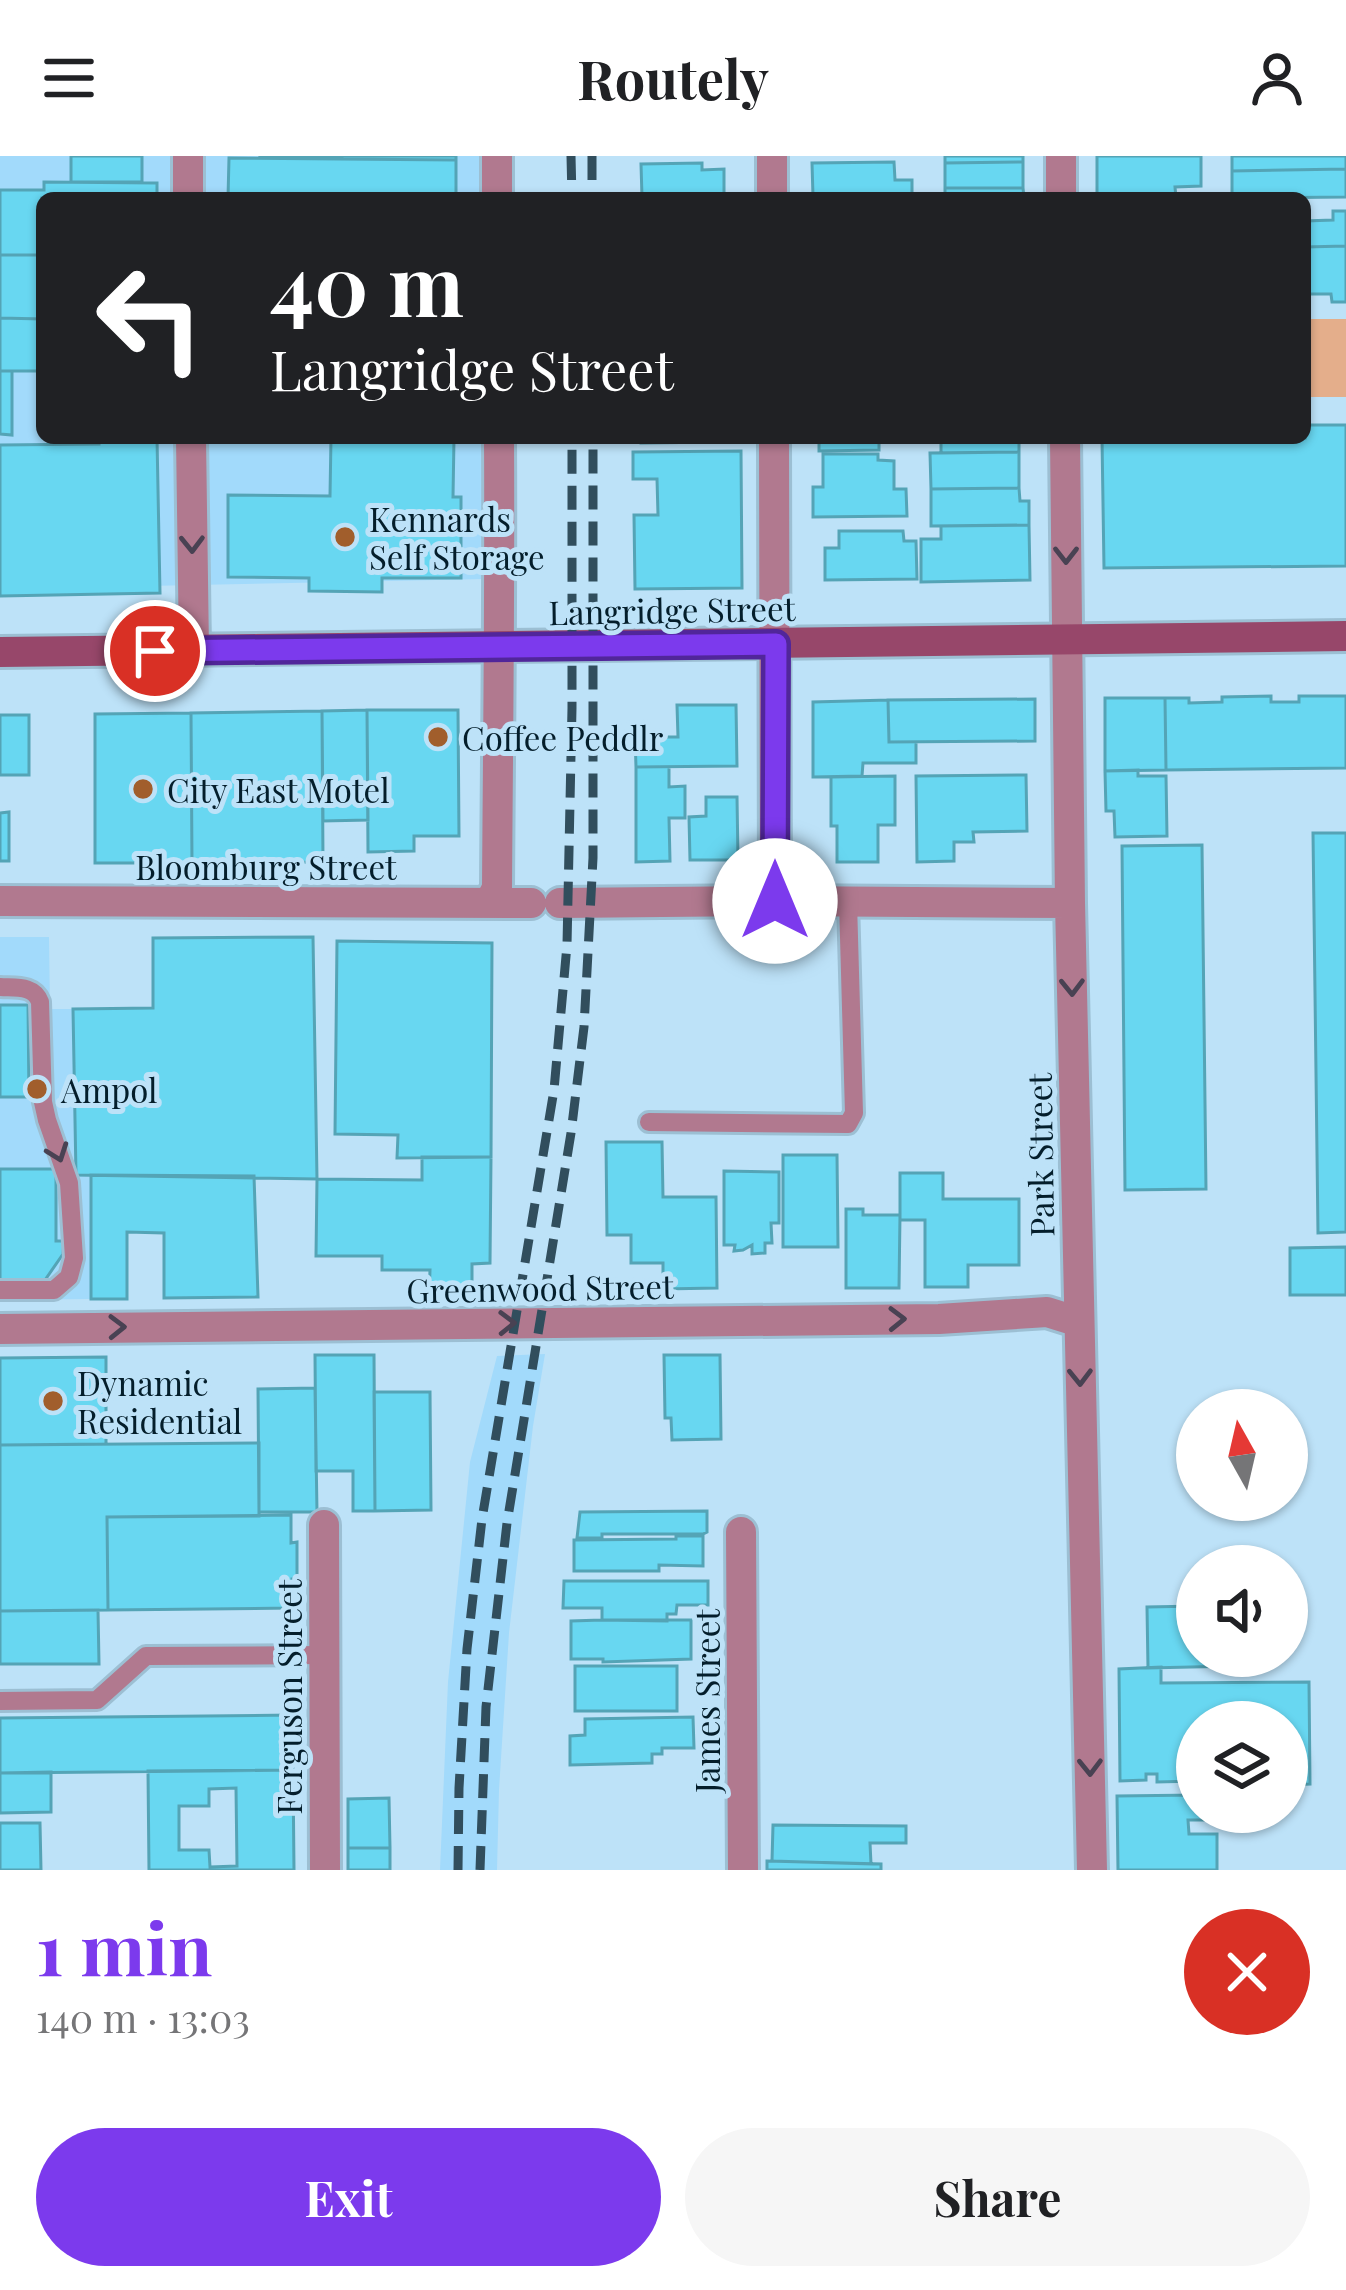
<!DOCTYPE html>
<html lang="en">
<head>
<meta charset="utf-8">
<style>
	body { margin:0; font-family:"Playfair Display",serif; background:#f6f6f6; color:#202124; height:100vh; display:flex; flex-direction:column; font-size:45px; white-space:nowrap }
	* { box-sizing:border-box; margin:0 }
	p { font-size:39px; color:#757577 }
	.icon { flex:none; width:66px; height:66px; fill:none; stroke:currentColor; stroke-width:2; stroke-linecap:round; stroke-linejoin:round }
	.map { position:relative; height:1714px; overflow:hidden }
	.details { display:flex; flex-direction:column; background:#fff; flex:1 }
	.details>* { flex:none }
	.top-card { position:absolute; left:36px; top:36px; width:1275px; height:252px; border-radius:18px; box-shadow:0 3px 9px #0004; background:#202124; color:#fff; overflow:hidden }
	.needle { width:78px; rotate:352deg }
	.controls { position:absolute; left:1176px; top:1233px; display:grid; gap:24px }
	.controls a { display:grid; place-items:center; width:132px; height:132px; border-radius:50%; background:#fff; box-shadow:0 3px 9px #0004; font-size:60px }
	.pin { position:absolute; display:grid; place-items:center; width:102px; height:102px; color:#fff; margin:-51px; border:6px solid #fff; border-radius:50%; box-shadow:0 3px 12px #0007 }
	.me { position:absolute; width:132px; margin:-66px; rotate:0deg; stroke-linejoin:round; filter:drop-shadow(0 0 9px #0008) }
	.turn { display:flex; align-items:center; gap:42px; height:252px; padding:0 36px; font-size:54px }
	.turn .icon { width:156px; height:156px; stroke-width:2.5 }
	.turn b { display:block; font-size:84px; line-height:102px }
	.round { display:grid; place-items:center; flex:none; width:126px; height:126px; border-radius:63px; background:#f6f6f6 }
	.headline { display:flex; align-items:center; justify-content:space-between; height:204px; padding:0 36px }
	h1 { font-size:72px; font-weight:700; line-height:90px; color:#7c3aed }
	.action { display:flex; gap:24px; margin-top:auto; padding:24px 36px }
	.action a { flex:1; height:138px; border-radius:72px; background:#7c3aed; color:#fff; font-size:48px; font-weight:700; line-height:138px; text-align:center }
	.action a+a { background:#f6f6f6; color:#202124 }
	header { display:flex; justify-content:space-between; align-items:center; height:156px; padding:0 36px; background:#fff; font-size:54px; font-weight:700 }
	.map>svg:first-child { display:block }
</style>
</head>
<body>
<header><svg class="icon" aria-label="menu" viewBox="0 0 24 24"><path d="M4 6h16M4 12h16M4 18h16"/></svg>Routely<svg class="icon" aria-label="person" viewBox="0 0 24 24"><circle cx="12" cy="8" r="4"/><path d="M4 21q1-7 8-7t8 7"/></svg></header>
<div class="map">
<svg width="1346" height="1714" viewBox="0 0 1346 1714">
	<rect width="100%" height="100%" fill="#bde2f8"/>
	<!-- built -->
	<path fill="#a2dafb" d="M0,0H481V42H42V282H483L485,423L0,433Z
		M0,781H49L50,853H73L76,1018L91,1019V1143L0,1144Z
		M545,1198L533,1270L509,1477L499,1634L497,1714H440L448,1526L470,1306L497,1200Z"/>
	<!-- green -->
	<path fill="#e4ae8b" d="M1305,163H1346V241H1305Z"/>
	<!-- building -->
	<path fill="#68d7f1" stroke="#54a4b6" stroke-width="3" fill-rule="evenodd" d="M71,0H142V26H71Z
		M260,0H342V3L260,2Z
		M342,0H456V4L342,3Z
		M945,0H1023V6L945,7Z
		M1097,0H1201V30L1175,31L1176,42H1097Z
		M1232,0H1346V13L1232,15Z
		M229,2L456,4V42H228Z
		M894,6L895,24H912V39L813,40L812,7Z
		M1023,6V32H945V7Z
		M702,7V14L724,13V40L642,41L641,8Z
		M1346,13V41L1232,42V15Z
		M44,26L157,27V42H42V99H0V34H44Z
		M945,32H1023L1024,42H945Z
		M912,39V42H813V40Z
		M724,40V42H642V41Z
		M1333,55H1346V90L1305,91V65L1333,64Z
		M1346,90V146H1332L1331,138H1305V91Z
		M0,99H42V163L0,162Z
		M0,162L42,163V215H0Z
		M0,215H12V279L0,278Z
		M1305,269H1346V410L1104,412L1102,282H1305Z
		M99,282H157L160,437L0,440V289L99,288Z
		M331,282H454L453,341H461V422H382V436L309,435V422L228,421V339L330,340Z
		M641,282H720V286L641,287Z
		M819,282H879V294L819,295Z
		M941,282H1019V296L941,297Z
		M741,295L742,432L635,433L634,359H658L657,323H633V296Z
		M1019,296V332L931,333L930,297Z
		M823,298H878V304L894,305V333H906L907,360L813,361V331H823Z
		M1019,332L1020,345H1029V369L931,370V333Z
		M1029,369L1030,424L921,426V383H941V370Z
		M839,375H903L904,385H916L917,423L825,424V392H839Z
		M1271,540V546H1299V540H1346V612L1166,614L1165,542H1189V547L1222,546V541Z
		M1105,542H1165L1166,614L1105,615Z
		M1035,543V585L889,586L888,544Z
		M888,544L889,586H916V607H863L862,620L813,621V546Z
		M677,549H736L737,610L636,611L635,581H678Z
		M367,554L368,664L323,665L322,555Z
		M367,554H458L459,680H414V695L368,696Z
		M322,555L323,706L192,707L191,557Z
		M191,557L192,707H95V558Z
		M0,559H29V619H0Z
		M636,611H669V631L685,630V662H669L670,705L636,706Z
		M1138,614V620H1166L1167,680L1115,681L1114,655H1106L1105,615Z
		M1026,619L1027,675L973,676L974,686H954V705L917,706L916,620Z
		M895,620V669H878V706H837V670H831V621Z
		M706,641H737L738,704H690L689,661L706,660Z
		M9,656V705H0V657Z
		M1313,677H1346V1076L1318,1077Z
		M1202,689L1206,1033L1125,1034L1122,690Z
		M313,781L317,1023L76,1019L73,853L153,852V782Z
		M337,785L492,787L491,1001L397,1002L398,979L335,978Z
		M0,849H28L29,941H0Z
		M606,986H662L663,1041H716L717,1132L663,1133V1107H631V1079H607Z
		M783,999H837L838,1091H783Z
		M422,1001H491L490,1107L472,1108V1141H429L430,1114H382V1100H316L317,1023L422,1024Z
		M0,1013H56V1085H64L63,1098L45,1124H0Z
		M724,1015L779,1016V1067H771L772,1087H765V1097L752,1098V1089L743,1094L734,1095L735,1089H724Z
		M900,1017H943V1043H1019V1109H968V1131H925V1064H900Z
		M91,1019L254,1020L258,1141L164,1142V1077L127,1076V1143H91Z
		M846,1053H863V1059H900L899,1132H846Z
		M1346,1091V1139H1290V1092Z
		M315,1199H374L375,1355H353V1315H316Z
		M664,1199H720L721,1283L672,1284L671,1262H665Z
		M106,1201V1288L0,1289V1202Z
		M315,1232L317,1356H259L258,1233Z
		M374,1236H430L431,1354L375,1355Z
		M259,1287V1360L107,1361L108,1454L0,1455V1289Z
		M707,1355V1376L703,1378H602V1382H577L580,1356Z
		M291,1359V1387L297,1386V1423H292V1452L108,1454L107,1361Z
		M676,1380H703V1410L659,1409V1415H574V1384L676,1383Z
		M564,1425H708V1449H677L676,1458H667V1465L602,1464V1452H563Z
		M1197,1450V1500H1235V1510L1148,1512L1147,1451Z
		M98,1454L99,1508H0V1455Z
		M602,1464H691V1503L603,1506V1503H571V1465Z
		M575,1510H677V1555H575Z
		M1161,1511V1527L1309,1526L1310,1628L1287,1629V1566H1197V1625L1157,1626V1618H1146V1624L1120,1625L1119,1513Z
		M293,1559V1614L0,1617V1562Z
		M693,1561L694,1592H662V1598H652V1607L570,1609V1580L585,1579V1563Z
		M293,1614L294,1714H149L148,1615ZM236,1632L237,1710L210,1711L209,1694H179V1650H209V1633Z
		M51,1616V1656L0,1657V1617Z
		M1197,1639V1656H1216V1664H1188L1189,1678H1217V1714H1118L1117,1640Z
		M389,1642L390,1692H348V1643Z
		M0,1667H40L41,1714H0Z
		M773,1669L906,1670V1687H870L871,1708L772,1705Z
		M348,1692H390V1714H348Z
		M767,1705L881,1708V1714H767Z"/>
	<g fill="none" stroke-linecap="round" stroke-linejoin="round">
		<!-- lane casing -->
		<g stroke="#9cbfd3" stroke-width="24">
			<path id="lane" d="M0,831C16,832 34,829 40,846L43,946L47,964L69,1027L74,1102L69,1121L54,1134H0
				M649,966L848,968L854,957L848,746
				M0,1545L97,1544L146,1500L324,1499"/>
		</g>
		<!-- street casing -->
		<g stroke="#9cbfd3" stroke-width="36">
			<path id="street" d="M188,0V42
				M497,0V42
				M772,0V42
				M1061,0V42
				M191,282L194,494
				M774,282L775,745
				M1065,282L1070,747L1092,1714
				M0,745L531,747
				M490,746L497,732C498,582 500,432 499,282
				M560,747L775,745L1070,747
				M0,1173L939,1163L1047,1156L1079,1166
				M324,1369L325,1714
				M741,1376L743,1714"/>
		</g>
		<!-- secondary casing -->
		<g stroke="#9cbfd3" stroke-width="36">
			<path id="secondary" d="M0,496L1346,480"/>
		</g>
		<!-- lane -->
		<use href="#lane" stroke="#b1798f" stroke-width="18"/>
		<!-- street -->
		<use href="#street" stroke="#b1798f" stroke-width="30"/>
		<!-- secondary -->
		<use href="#secondary" stroke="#97476a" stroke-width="30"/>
		<!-- rail -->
		<path stroke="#314e5d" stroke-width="9" stroke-dasharray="24 12" stroke-linecap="butt" d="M571,0L572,42
			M592,0V42
			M458,1714L459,1632L467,1493L482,1363L554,934L567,789L572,552V282
			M480,1714L486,1551L507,1367L571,977L584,871L593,702V282"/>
	</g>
	<!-- one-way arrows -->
	<defs><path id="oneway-chevron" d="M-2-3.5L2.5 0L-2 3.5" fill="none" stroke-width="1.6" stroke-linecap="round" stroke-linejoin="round" transform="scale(3)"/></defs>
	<g stroke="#494253">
		<use href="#oneway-chevron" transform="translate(192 388) rotate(89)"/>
		<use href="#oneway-chevron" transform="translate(1066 399) rotate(90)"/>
		<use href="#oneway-chevron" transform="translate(1072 831) rotate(89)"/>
		<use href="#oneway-chevron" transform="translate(58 997) rotate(70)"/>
		<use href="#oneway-chevron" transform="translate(897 1163) rotate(-1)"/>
		<use href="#oneway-chevron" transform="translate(507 1167) rotate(-1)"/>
		<use href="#oneway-chevron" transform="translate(117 1171) rotate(-1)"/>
		<use href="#oneway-chevron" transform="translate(1080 1221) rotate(89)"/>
		<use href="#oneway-chevron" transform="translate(1090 1611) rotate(89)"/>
	</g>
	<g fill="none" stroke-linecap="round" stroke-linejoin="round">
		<!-- route casing -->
		<g stroke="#51269a" stroke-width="30">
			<path id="route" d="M155,495L776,488L775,745"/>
		</g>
		<!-- route -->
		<use href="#route" stroke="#7c3aed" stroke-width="21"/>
	</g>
	<!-- markers -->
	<g fill="#a15e2c" stroke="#bde2f8" stroke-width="4.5">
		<circle cx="345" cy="381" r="12"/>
		<circle cx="438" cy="581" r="12"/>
		<circle cx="143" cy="633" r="12"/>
		<circle cx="37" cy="933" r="12"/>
		<circle cx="53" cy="1245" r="12"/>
	</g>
	<g text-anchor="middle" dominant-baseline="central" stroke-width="10" stroke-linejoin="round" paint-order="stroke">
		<!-- poi labels -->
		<g font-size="33" fill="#041e2b" stroke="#bde2f8" text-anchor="start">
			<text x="369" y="362">Kennards<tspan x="369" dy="38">Self Storage</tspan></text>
			<text x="462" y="581">Coffee Peddlr</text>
			<text x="167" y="633">City East Motel</text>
			<text x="61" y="933">Ampol</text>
			<text x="77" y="1226">Dynamic<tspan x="77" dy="38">Residential</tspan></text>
		</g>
		<!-- street labels -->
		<g font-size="33" fill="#041e2b" stroke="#bde2f8">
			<text transform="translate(672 453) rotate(-1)">Langridge Street</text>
			<text x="266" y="710">Bloomburg Street</text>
			<text transform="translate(1039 999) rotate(-91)">Park Street</text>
			<text transform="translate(540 1131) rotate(-1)">Greenwood Street</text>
			<text transform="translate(288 1541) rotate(-90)">Ferguson Street</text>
			<text transform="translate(706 1545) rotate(-90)">James Street</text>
		</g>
	</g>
</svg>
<div class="controls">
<a><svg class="needle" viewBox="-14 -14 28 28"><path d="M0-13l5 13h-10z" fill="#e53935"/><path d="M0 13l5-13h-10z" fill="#757577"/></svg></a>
<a><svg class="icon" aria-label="sound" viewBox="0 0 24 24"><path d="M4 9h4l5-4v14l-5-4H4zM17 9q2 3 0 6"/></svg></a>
<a><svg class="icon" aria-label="layers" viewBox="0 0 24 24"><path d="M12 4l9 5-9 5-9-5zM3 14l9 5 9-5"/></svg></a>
</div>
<div class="pin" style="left:155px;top:495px;background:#d93025"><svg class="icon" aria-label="arrive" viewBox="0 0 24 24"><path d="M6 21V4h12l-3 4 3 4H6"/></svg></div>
<svg class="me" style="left:775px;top:745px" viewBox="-20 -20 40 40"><circle r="19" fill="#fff"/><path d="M0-13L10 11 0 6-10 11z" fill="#7c3aed"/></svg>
<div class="top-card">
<div class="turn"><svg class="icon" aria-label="left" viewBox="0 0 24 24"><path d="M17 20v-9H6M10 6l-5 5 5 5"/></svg><div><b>40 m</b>Langridge Street</div></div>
</div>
</div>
<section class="details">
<div class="headline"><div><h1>1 min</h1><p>140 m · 13:03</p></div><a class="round" style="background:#d93025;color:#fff"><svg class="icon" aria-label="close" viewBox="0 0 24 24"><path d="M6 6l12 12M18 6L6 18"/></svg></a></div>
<div class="action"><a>Exit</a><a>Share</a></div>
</section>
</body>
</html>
